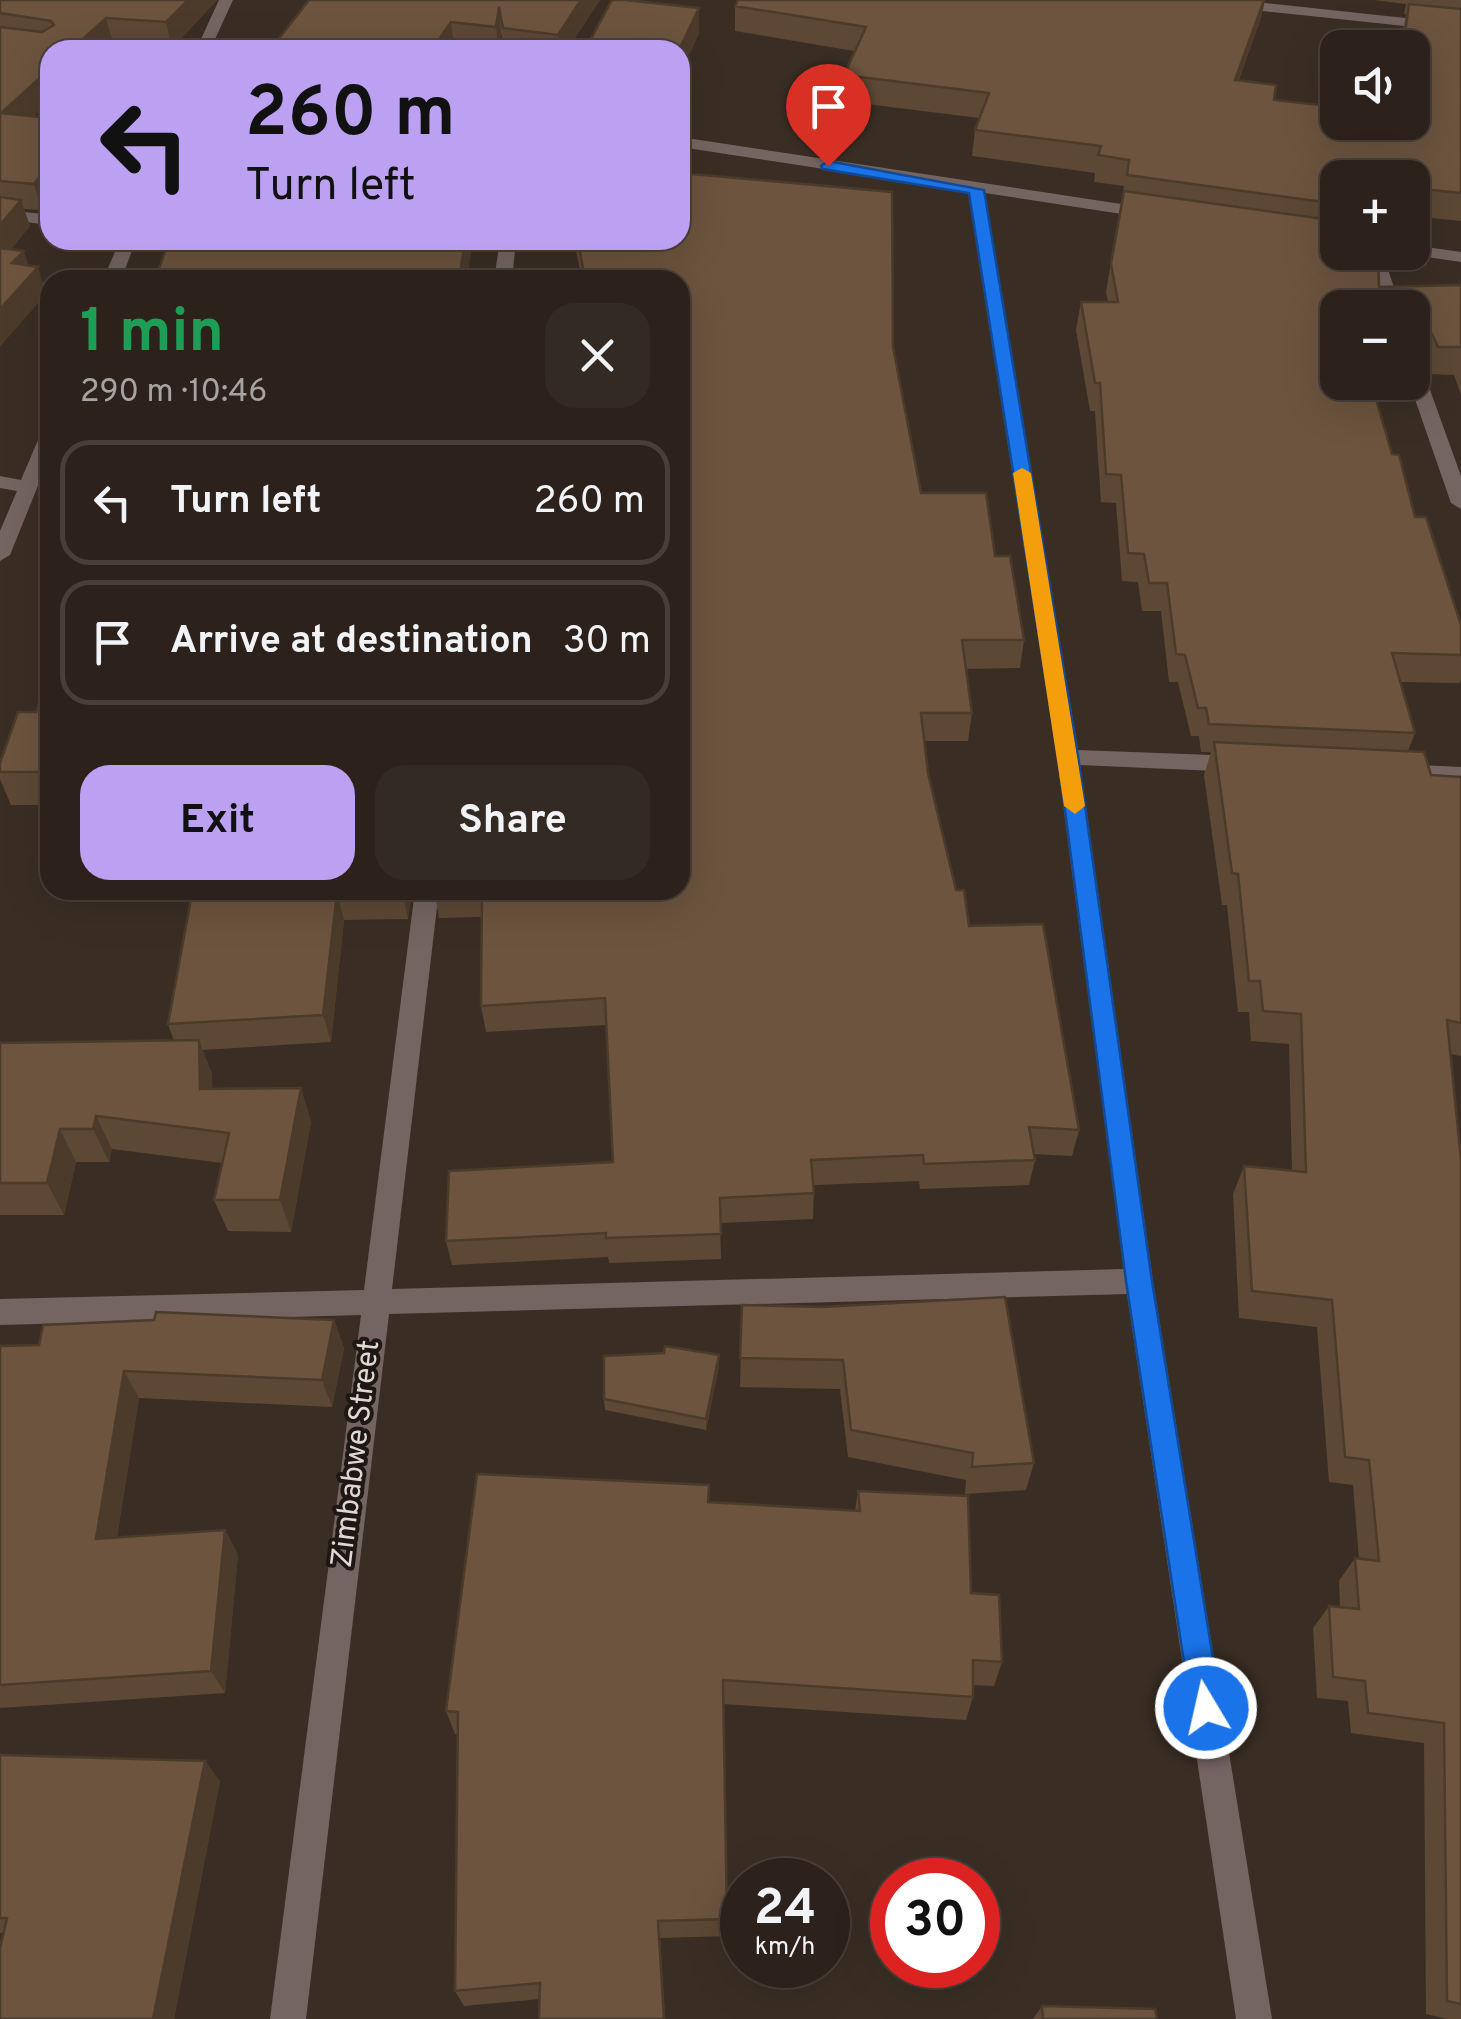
<!DOCTYPE html>
<html lang="en">
<head>
<meta charset="utf-8">
<style>
	body { margin:0; font-family:Overpass,sans-serif; background:#342a24; color:#f1f3f6; height:100vh; display:flex; flex-direction:column; font-size:38px; white-space:nowrap }
	* { box-sizing:border-box; margin:0 }
	p { font-size:32px; color:#a6a4a3 }
	.icon { flex:none; width:55px; height:55px; fill:none; stroke:currentColor; stroke-width:2; stroke-linecap:round; stroke-linejoin:round }
	.map { position:relative; flex:1; overflow:hidden }
	.details { position:absolute; left:40px; top:270px; width:650px; height:630px; display:flex; flex-direction:column; background:#2c221b; border-radius:30px; box-shadow:0 10px 40px #0002,0 0 0 2px #483f3a }
	.details>* { flex:none }
	.hud { position:absolute; left:40px; top:40px; width:650px; height:210px; border-radius:30px; box-shadow:0 10px 40px #0002,0 0 0 2px #483f3a; background:#bca0f2; color:#111; overflow:hidden }
	.fabs { position:absolute; left:1320px; top:30px; display:grid; gap:20px }
	.fabs a { display:grid; place-items:center; width:110px; height:110px; border-radius:20px; background:#2c221b; box-shadow:0 10px 40px #0002,0 0 0 2px #483f3a; font-size:50px }
	.speed { position:absolute; left:720px; top:1858px; display:flex; gap:20px; font-size:50px; font-weight:700; text-align:center }
	.speed>* { display:grid; place-content:center; width:130px; height:130px; border-radius:50%; background:#2c221b; box-shadow:0 10px 40px #0002,0 0 0 2px #483f3a; line-height:1 }
	.speed small { font-size:25px; font-weight:400 }
	.speed .limit { border:15px solid #d22; background:#fff; color:#111 }
	.pin { position:absolute; display:grid; place-items:center; width:85px; height:85px; color:#fff; margin:-102px -42px; border-radius:50% 50% 50% 0; rotate:-45deg; box-shadow:0 0 10px #0007 }
	.pin .icon { rotate:45deg }
	.me { position:absolute; width:110px; margin:-55px; rotate:351deg; stroke-linejoin:round; filter:drop-shadow(0 0 8px #0008) }
	.turn { display:flex; align-items:center; gap:35px; height:210px; padding:0 40px; font-size:45px }
	.turn .icon { width:130px; height:130px; stroke-width:2.5 }
	.turn b { display:block; font-size:70px; line-height:85px }
	.round { display:grid; place-items:center; flex:none; width:105px; height:105px; border-radius:30px; background:#342a24 }
	.head { display:flex; align-items:center; justify-content:space-between; height:170px; padding:0 40px }
	h1 { font-size:60px; font-weight:700; line-height:75px; color:#1e9e55 }
	.primary-button { display:flex; gap:20px; margin-top:auto; padding:20px 40px }
	.primary-button a { flex:1; height:115px; border-radius:30px; background:#bca0f2; color:#111; font-size:40px; font-weight:700; line-height:115px; text-align:center }
	.primary-button a+a { background:#342a24; color:#f1f3f6 }
	ul { padding:0; list-style:none }
	li { display:flex; align-items:center; gap:30px; height:125px; margin:0 20px 15px; padding:0 20px; border:5px solid #483f3a; border-radius:30px }
	li div { flex:1 }
	li b { display:block; font-size:38px }
	li em { font-style:normal }
	.map>svg:first-child { display:block }
</style>
</head>
<body>
<div class="map">
<svg width="1461" height="2019" viewBox="0 0 1461 2019">
	<rect width="100%" height="100%" fill="#3a2e24"/>
	<g fill="none" stroke-linecap="round" stroke-linejoin="round">
		<!-- street -->
		<path fill="#756562" fill-rule="evenodd" d="M219,0H233L210,50H196Z
			M1190,0H1237L1461,24V32L1197,4Z
			M680,137L1154,209L1162,214L1154,219L985,193L1078,750L1238,756L1249,764L1238,772L1080,765L1153,1281L1272,2019H1236L1127,1294L389,1314L306,2019H270L361,1315L0,1325V1299L364,1290L415,890H439L392,1289L1124,1269L1057,757L968,191L680,147Z
			M0,209L50,215V225L0,219Z
			M120,240H136L121,280H103Z
			M500,240H516L512,280H494Z
			M1412,245L1461,252V262L1406,254L1412,252Z
			M1365,252H1382L1401,308H1383Z
			M1412,360L1421,365L1461,476V509L1451,503L1409,382H1412Z
			M50,427V456L10,555L0,561V531L17,491L0,488V476L21,480L41,433Z
			M1398,764L1461,767V783L1390,778L1387,772L1390,766Z"/>
	</g>
	<!-- wall -->
	<path fill="#5d4835" d="M0,0H217L172,48L113,44L106,50H50V101L34,116L50,118V201L42,210L24,209L30,226L11,249L28,266L46,294L0,346Z
		M309,0H600L567,50H505L501,33L499,50H469L454,48L453,50H270Z
		M1374,0H1461V221L1412,216V178H1338V252L1379,287L1461,285V395L1454,375L1428,374L1423,362L1414,357L1412,361V308H1338L1415,517L1461,625V680L1459,683L1401,682L1415,733L1408,751L1431,775L1461,777V1056L1450,1054L1461,1160V2019H1447L1426,2014L1424,1743L1351,1733L1348,1701L1317,1698L1313,1628L1329,1606L1340,1607L1339,1581L1355,1558L1359,1559L1353,1485L1329,1482L1317,1327L1239,1318L1233,1194L1244,1166L1292,1171L1289,1044L1251,1041L1249,1012H1238L1227,905H1222L1204,775L1211,752H1201L1199,736H1191L1178,682H1169L1161,611H1142L1138,582L1122,581L1116,503L1101,502L1095,411H1090L1076,330L1081,302H1108L1106,292L1124,186L1094,182L1095,173L972,156L975,130L979,118L842,101L844,75L854,51L735,31V6L1262,15L1239,80L1274,100L1412,122V48H1400L1406,14H1404L1406,4Z
		M574,240H680L893,347L921,493L995,556L1024,640L1020,668L966,669L972,713L968,741H924L928,773L956,890L969,926L1079,1130L1072,1156L1034,1154L1035,1160L1029,1185L920,1189L919,1181L814,1185L813,1219L720,1223L721,1259L609,1263L608,1257L452,1265L446,1241L613,1162L606,1025L486,1032L481,1006L482,917L439,918L434,890L680,280H582Z
		M50,670V805H11L0,779V763L36,712Z
		M412,890L408,919L344,920L331,1042L202,1050L212,1074V1089L301,1088L311,1122L291,1232L228,1231L214,1200L222,1163L112,1149L109,1162H76L64,1215H0V1043L174,1041L168,1024L190,905L186,893Z
		M742,1305L1034,1463L1026,1490L965,1494L966,1480L848,1457L840,1389L740,1387Z
		M334,1320L344,1348L332,1407L139,1398L117,1537L225,1530L238,1555L225,1693L0,1708V1346L39,1345Z
		M719,1366L706,1430L605,1410L604,1399Z
		M858,1491L971,1593L1002,1662L994,1686L973,1685V1697L966,1720L723,1704L727,1936L660,1938L665,2019H539L540,1999L464,2006L455,1991L457,1734H455L446,1711L710,1502L855,1511Z
		M0,1755L220,1781L174,2019H0L4,1933H0Z
		M1042,2006L1157,2019H1033Z"/>
	<!-- shaded-wall -->
	<path fill="#4c3b2b" d="M188,0H217L172,48L166,22Z
		M581,0H600L567,50H559L558,35Z
		M1264,0H1265L1262,15L1229,106L1235,80Z
		M499,7L501,33L498,50L496,27Z
		M699,8V34L680,75L679,50Z
		M106,18L113,44L106,50H71Z
		M451,22L454,48L453,50H432Z
		M50,69V101L9,139L1,113Z
		M50,165V201L42,210L34,184Z
		M21,200L30,226L0,263V225Z
		M465,240H473L467,280H459Z
		M24,251L31,274L38,267L46,294L0,346V309L12,263Z
		M402,890H412L408,919L402,891Z
		M337,893L344,920L331,1042L323,1015Z
		M199,1040L212,1074L213,1122L200,1089Z
		M301,1088L311,1122L291,1232L280,1200Z
		M96,1116L112,1149L109,1162L93,1129Z
		M60,1129L76,1162L64,1215L47,1183Z
		M334,1320L344,1348L332,1407L322,1380Z
		M719,1355V1366L706,1430V1419Z
		M124,1371L139,1398L113,1563L96,1539Z
		M225,1530L238,1555L225,1693L211,1671Z
		M205,1761L220,1781L174,2019H153Z
		M658,1921L660,1938L665,2019H664Z"/>
	<!-- building -->
	<path fill="#6c543e" stroke="#4c3b2b" stroke-width="2.5" d="M0,0H188L166,22L106,18L71,50H50V69L1,113L50,118V165L34,184L0,181V27L42,32L54,25L51,21L0,13Z
		M309,0H581L558,35L503,28L499,7L496,27L451,22L432,50H270Z
		M612,0H625L699,8L679,50H585Z
		M738,0H1264L1235,80L1276,85L1274,100L1338,107V122H1412V48H1403L1409,4L1461,9V193L1412,188V178H1338V204L1127,175L1129,160L1098,155L1101,146L975,130L989,93L844,75L866,27L735,6Z
		M680,173L892,192L893,347L921,493H986L995,556H1010L1024,640H962L972,713H921L928,773L956,890H964L969,926L1043,924L1079,1130L1029,1127L1035,1160L924,1164L923,1155L811,1160L814,1193L720,1198L721,1234L606,1238V1233L446,1241L449,1171L613,1162L605,998L481,1006L482,890H680V280H585L578,240H680Z
		M1124,191L1338,221V252H1378L1379,287L1461,285V347H1438L1432,334L1420,329L1417,346H1412V308H1338V382H1371L1392,454L1399,455L1415,517H1426L1461,625V655L1392,653L1415,733L1209,724L1206,708H1198L1185,655L1176,654L1167,583H1149L1144,554L1128,553L1121,475L1106,474L1100,383H1095L1081,302H1118L1111,264Z
		M0,197L21,200L0,225Z
		M169,240H465L459,280H155Z
		M0,248L24,251L12,263L38,267L0,309Z
		M50,670V772H0V763L18,712H36Z
		M1214,742L1424,752L1431,775L1461,777V1023L1447,1020L1461,1160V2004L1447,2001L1444,1723L1368,1713L1365,1681L1333,1677L1329,1606L1359,1609L1355,1558L1379,1561L1369,1460L1345,1457L1332,1300L1252,1291L1244,1166L1306,1172L1301,1014L1263,1011L1260,981H1249L1238,874L1232,873Z
		M187,890H402L337,893L323,1015L168,1024L192,893H186Z
		M199,1040L200,1089L301,1088L280,1200H214L229,1133L96,1116L93,1129H60L47,1183H0V1043Z
		M1005,1297L1034,1463L972,1467L973,1453L851,1430L843,1360L740,1358L742,1305L822,1307Z
		M156,1312L334,1320L322,1380L124,1371L96,1539L225,1530L211,1671L0,1685V1346L39,1345L43,1325L154,1320Z
		M665,1346L719,1355L706,1419L604,1399V1356L664,1353Z
		M477,1474L709,1485L708,1502L860,1511L858,1491L968,1496L971,1593L999,1595L1002,1662L973,1660V1697L723,1680L727,1919L658,1921L664,2019H539L540,1983L455,1991L458,1712L446,1711Z
		M0,1755L205,1761L153,2019H0V1948L7,1918H0Z
		M1042,2006L1155,2009L1157,2019H1043Z"/>
	<!-- route -->
	<path fill="#1a73e8" stroke="#114b97" stroke-width="2.5" d="M828,161L984,190L1078,756L1152,1281L1221,1708L1216,1719L1206,1723L1195,1719L1191,1708L1126,1281L1058,756L969,193L823,169L821,166Z"/>
	<!-- slow -->
	<path fill="#f59e0b" d="M1022,468L1031,473L1085,806L1075,814L1064,806L1013,473Z"/>
	<g text-anchor="middle" dominant-baseline="central" stroke-width="8" stroke-linejoin="round" paint-order="stroke">
		<!-- street labels -->
		<g font-size="30" fill="#dfd8d1" stroke="#1d1813">
			<text transform="translate(357 1454) rotate(-83)">Zimbabwe Street</text>
		</g>
	</g>
</svg>
<div class="fabs">
<a><svg class="icon" aria-label="sound" viewBox="0 0 24 24"><path d="M4 9h4l5-4v14l-5-4H4zM17 9q2 3 0 6"/></svg></a>
<a>+</a>
<a>−</a>
</div>
<div class="speed"><div>24<small>km/h</small></div><div class="limit">30</div></div>
<div class="pin" style="left:828px;top:166px;background:#d93025"><svg class="icon" aria-label="arrive" viewBox="0 0 24 24"><path d="M6 21V4h12l-3 4 3 4H6"/></svg></div>
<svg class="me" style="left:1206px;top:1708px" viewBox="-20 -20 40 40"><circle r="17" fill="#1a73e8" stroke="#fff" stroke-width="3"/><path d="M0-11L8 9 0 5-8 9z" fill="#fff"/></svg>
<div class="hud">
<div class="turn"><svg class="icon" aria-label="left" viewBox="0 0 24 24"><path d="M17 20v-9H6M10 6l-5 5 5 5"/></svg><div><b>260 m</b>Turn left</div></div>
</div>
<section class="details">
<div class="head"><div><h1>1 min</h1><p>290 m · 10:46</p></div><a class="round"><svg class="icon" aria-label="close" viewBox="0 0 24 24"><path d="M6 6l12 12M18 6L6 18"/></svg></a></div>
<ul>
<li><svg class="icon" aria-label="left" viewBox="0 0 24 24"><path d="M17 20v-9H6M10 6l-5 5 5 5"/></svg><div><b>Turn left</b></div><em>260 m</em></li>
<li><svg class="icon" aria-label="arrive" viewBox="0 0 24 24"><path d="M6 21V4h12l-3 4 3 4H6"/></svg><div><b>Arrive at destination</b></div><em>30 m</em></li>
</ul>
<div class="primary-button"><a>Exit</a><a>Share</a></div>
</section>
</div>
</body>
</html>
